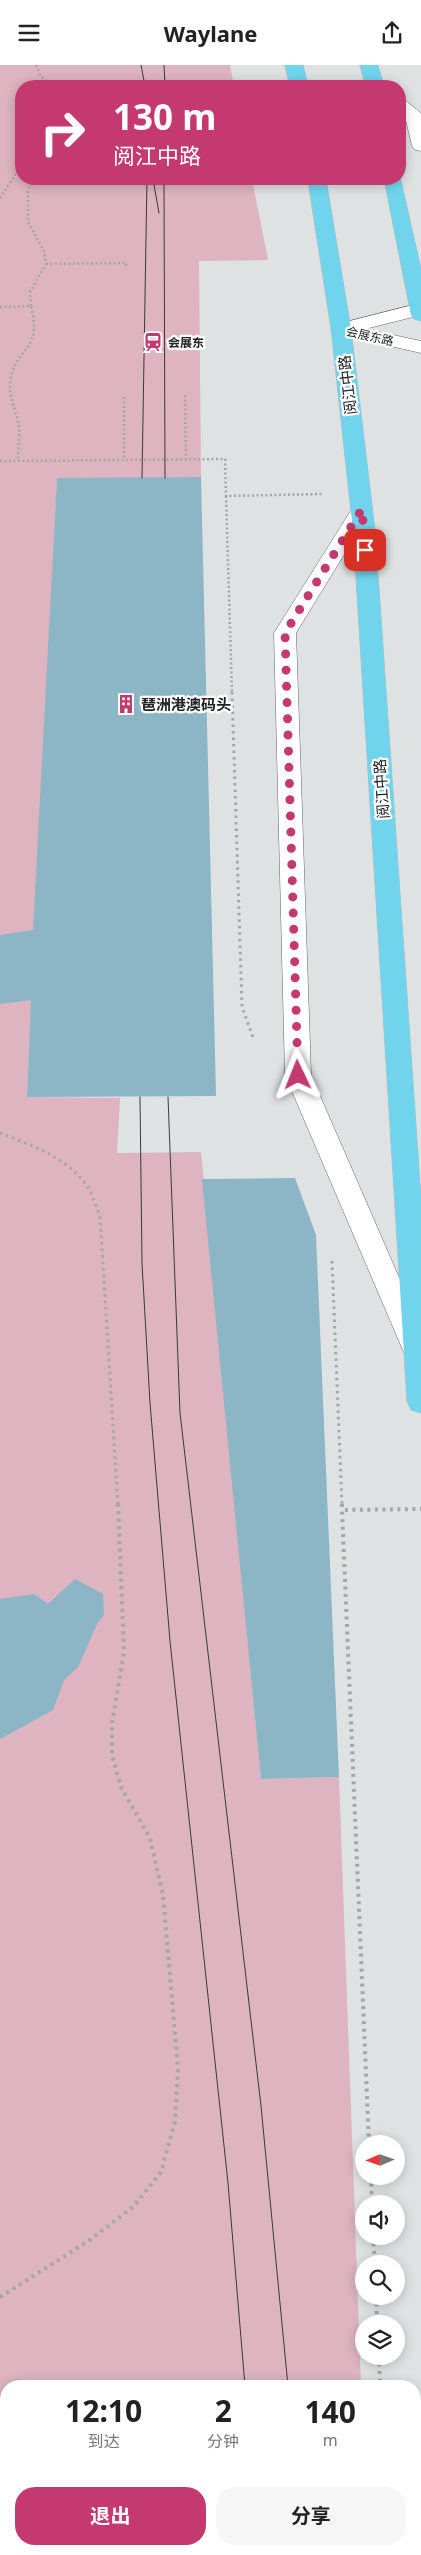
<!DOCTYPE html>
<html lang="zh">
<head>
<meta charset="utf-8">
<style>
	body { margin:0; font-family:"Noto Sans","Noto Sans SC",sans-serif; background:#f6f6f6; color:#222; height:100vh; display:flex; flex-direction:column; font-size:19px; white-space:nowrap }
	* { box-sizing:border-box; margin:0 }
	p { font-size:16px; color:#767676 }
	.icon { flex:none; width:28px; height:28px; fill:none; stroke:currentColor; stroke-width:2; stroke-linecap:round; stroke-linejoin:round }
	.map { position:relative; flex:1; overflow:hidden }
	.details { position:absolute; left:0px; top:2315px; width:421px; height:175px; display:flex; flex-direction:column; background:#fff; border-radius:20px 20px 0 0; box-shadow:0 2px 12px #0003 }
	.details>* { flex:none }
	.banner { position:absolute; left:15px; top:15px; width:391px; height:105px; border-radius:20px; box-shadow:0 2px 12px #0003; background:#c43970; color:#fff; overflow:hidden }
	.needle { width:32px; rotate:268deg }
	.fabs { position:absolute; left:355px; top:2070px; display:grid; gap:10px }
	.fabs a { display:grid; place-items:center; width:50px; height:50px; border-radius:50%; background:#fff; box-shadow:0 2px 12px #0003; font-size:25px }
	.pin { position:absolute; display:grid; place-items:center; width:42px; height:42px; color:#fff; margin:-21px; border-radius:10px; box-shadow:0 2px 8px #0006 }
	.me { position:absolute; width:55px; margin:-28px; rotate:358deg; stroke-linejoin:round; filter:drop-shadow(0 0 4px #0008) }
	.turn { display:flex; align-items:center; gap:18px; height:105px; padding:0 15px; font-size:22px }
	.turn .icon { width:65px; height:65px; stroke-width:2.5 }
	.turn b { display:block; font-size:35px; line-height:42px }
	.eta { display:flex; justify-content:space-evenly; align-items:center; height:85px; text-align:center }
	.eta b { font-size:30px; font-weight:700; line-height:35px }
	.primary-button { display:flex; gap:10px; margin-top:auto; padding:10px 15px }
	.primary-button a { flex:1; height:58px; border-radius:20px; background:#c43970; color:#fff; font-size:20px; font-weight:700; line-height:58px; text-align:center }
	.primary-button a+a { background:#f6f6f6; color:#222 }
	header { display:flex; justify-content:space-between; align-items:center; height:65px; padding:0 15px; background:#fff; font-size:22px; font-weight:700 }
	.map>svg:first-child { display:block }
</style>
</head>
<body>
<header><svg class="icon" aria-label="menu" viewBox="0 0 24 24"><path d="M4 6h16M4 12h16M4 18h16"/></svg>Waylane<svg class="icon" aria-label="share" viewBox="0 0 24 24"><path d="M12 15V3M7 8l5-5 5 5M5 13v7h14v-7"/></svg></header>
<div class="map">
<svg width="421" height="2490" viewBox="0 0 421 2490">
	<rect width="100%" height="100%" fill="#dee2e3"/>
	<!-- green -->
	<path fill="#ddb4bf" d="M0,0H230L234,21H21V114H252L268,195L199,196L201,412L57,414L27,1032L120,1033L117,1088L201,1087L261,1714L339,1712L361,2321H6V2484H366V2490H0Z"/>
	<!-- building -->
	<path fill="#8cb6c6" d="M201,412L216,1031L27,1032L31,935L0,939V870L33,865L57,413Z
		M295,1113L316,1170L339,1712L261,1714L202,1114Z
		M75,1514L103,1529L104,1550L97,1559L78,1602L64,1615L53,1645L0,1674V1534L34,1529L48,1539Z"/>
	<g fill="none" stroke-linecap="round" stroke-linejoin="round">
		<!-- minor casing -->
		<g stroke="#626567" stroke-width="1">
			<path id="minor" d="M400,35L406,36L421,48V86L415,85L412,81L405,51L400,48Z
				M421,238V250L365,264L421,276V288L337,269L331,264L334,260Z
				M362,437L369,439L372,444L296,568L311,1010L421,1263V1293L416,1295L406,1291L402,1283L285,1010L274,568L355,439Z"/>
		</g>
		<!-- major casing -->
		<g stroke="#bcbcbd" stroke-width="1">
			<path id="major" d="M285,0H303L308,21H290Z
				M360,0H378L384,21H366Z
				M400,111L421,204V256L414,254L411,250L384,114H400Z
				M308,114H326L351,264L375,465L421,1133V1348L411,1345L407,1336L353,465L331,264Z"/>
		</g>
		<!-- path-far2 -->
		<path stroke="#a4a7a8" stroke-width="2.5" stroke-dasharray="2 2.5" stroke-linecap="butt" d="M36,0L40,10L51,21
			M0,133L21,101
			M46,199L126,198V204
			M31,241L30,227L46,199L44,186L28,157V124L36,114
			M0,242L31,241C42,287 19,279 11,312C7,330 16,344 19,361C20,373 18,384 18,396
			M185,330L186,394
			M124,332V395
			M0,396L225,394L226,431L322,429
			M226,431L232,628"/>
		<!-- path-far1 -->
		<path stroke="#a4a7a8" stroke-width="3" stroke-dasharray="2.5 4" stroke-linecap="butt" d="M232,627L242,942L254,975
			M0,1068C32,1080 68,1093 88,1122C93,1131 96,1142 100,1151L118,1440
			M332,1196L342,1440"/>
		<!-- path -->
		<path stroke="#a4a7a8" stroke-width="4" stroke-dasharray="3 4.5" stroke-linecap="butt" d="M342,1439V1445
			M369,2079L342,1445L421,1444
			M371,2111L372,2139
			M373,2171L375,2199
			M376,2231L377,2259
			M0,2232L87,2177L133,2142L161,2107L175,2057L178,2004L163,1830L150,1773L121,1722L112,1690V1658L124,1587L118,1439
			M379,2291L380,2321
			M415,2386H421
			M386,2484V2490"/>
		<!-- minor -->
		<use href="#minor" fill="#fff" fill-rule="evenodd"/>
		<!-- major -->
		<use href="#major" fill="#71d4ed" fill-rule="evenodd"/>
		<!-- tram -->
		<path stroke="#383a3b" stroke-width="1" d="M141,0L145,21
			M164,0L165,21
			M153,114L159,148
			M164,114L165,413
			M142,413L147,114
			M140,1032L142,1198L150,1338L170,1576L228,2118L245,2321
			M168,1032L180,1348L261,2041L288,2321
			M255,2484L256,2490
			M302,2484V2490"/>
	</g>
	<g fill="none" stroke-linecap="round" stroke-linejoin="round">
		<!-- route -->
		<path stroke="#c43970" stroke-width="9" stroke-dasharray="0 16.2" d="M298,1010L285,568L362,444L365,485"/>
	</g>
	<!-- icons -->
	<defs>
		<g id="station-bare" transform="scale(1.5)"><path d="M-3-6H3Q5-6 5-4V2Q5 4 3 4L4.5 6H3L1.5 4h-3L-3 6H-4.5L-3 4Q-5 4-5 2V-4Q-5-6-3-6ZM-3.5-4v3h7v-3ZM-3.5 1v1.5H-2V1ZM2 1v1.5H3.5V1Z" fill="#c43970" stroke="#fff" stroke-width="2.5" paint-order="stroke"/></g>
		<g id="building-bare" transform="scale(1.5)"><path d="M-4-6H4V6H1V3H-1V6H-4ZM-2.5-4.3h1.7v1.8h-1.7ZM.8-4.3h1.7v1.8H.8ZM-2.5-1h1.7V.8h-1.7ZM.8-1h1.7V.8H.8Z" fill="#c43970" stroke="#fff" stroke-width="2.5" paint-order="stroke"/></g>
	</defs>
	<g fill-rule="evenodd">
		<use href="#station-bare" x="153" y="277"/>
		<use href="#building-bare" x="126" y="639"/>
	</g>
	<g text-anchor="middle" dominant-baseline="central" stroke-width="4.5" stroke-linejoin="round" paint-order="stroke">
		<!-- far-street labels -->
		<g font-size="12" fill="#202122" stroke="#fff">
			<text transform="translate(370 271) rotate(13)">会展东路</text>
		</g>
		<!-- far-poi labels -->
		<g font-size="12" font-weight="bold" fill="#202122" stroke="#fff" text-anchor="start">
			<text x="168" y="277">会展东</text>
		</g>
		<!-- street labels -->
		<g font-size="15" fill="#202122" stroke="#fff">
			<text transform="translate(347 320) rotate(-97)">阅江中路</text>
			<text transform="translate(381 724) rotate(-94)">阅江中路</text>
		</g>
		<!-- poi labels -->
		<g font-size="15" font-weight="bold" fill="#202122" stroke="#fff" text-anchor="start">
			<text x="141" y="639">琶洲港澳码头</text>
		</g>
	</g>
</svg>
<div class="fabs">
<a><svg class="needle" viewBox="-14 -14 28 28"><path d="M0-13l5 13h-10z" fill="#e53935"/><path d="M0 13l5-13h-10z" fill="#767676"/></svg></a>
<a><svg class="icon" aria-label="sound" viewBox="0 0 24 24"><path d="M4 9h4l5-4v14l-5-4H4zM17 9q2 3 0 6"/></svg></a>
<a><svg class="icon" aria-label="search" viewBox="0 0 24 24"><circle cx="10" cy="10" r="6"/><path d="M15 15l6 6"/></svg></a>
<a><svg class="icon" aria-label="layers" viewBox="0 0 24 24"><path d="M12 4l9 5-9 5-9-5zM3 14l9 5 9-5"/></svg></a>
</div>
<div class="pin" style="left:365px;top:485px;background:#d93025"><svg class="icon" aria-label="arrive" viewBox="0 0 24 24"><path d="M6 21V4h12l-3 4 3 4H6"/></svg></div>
<svg class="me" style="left:298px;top:1010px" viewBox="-20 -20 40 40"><path d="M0-17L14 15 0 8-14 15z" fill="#c43970" stroke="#fff" stroke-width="4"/></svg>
<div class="banner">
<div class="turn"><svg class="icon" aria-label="right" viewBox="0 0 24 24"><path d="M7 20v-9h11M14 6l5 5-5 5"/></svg><div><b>130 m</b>阅江中路</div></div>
</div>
<section class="details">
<div class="eta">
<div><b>12:10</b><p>到达</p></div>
<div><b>2</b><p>分钟</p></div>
<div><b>140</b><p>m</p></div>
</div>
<div class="primary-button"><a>退出</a><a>分享</a></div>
</section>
</div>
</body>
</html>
